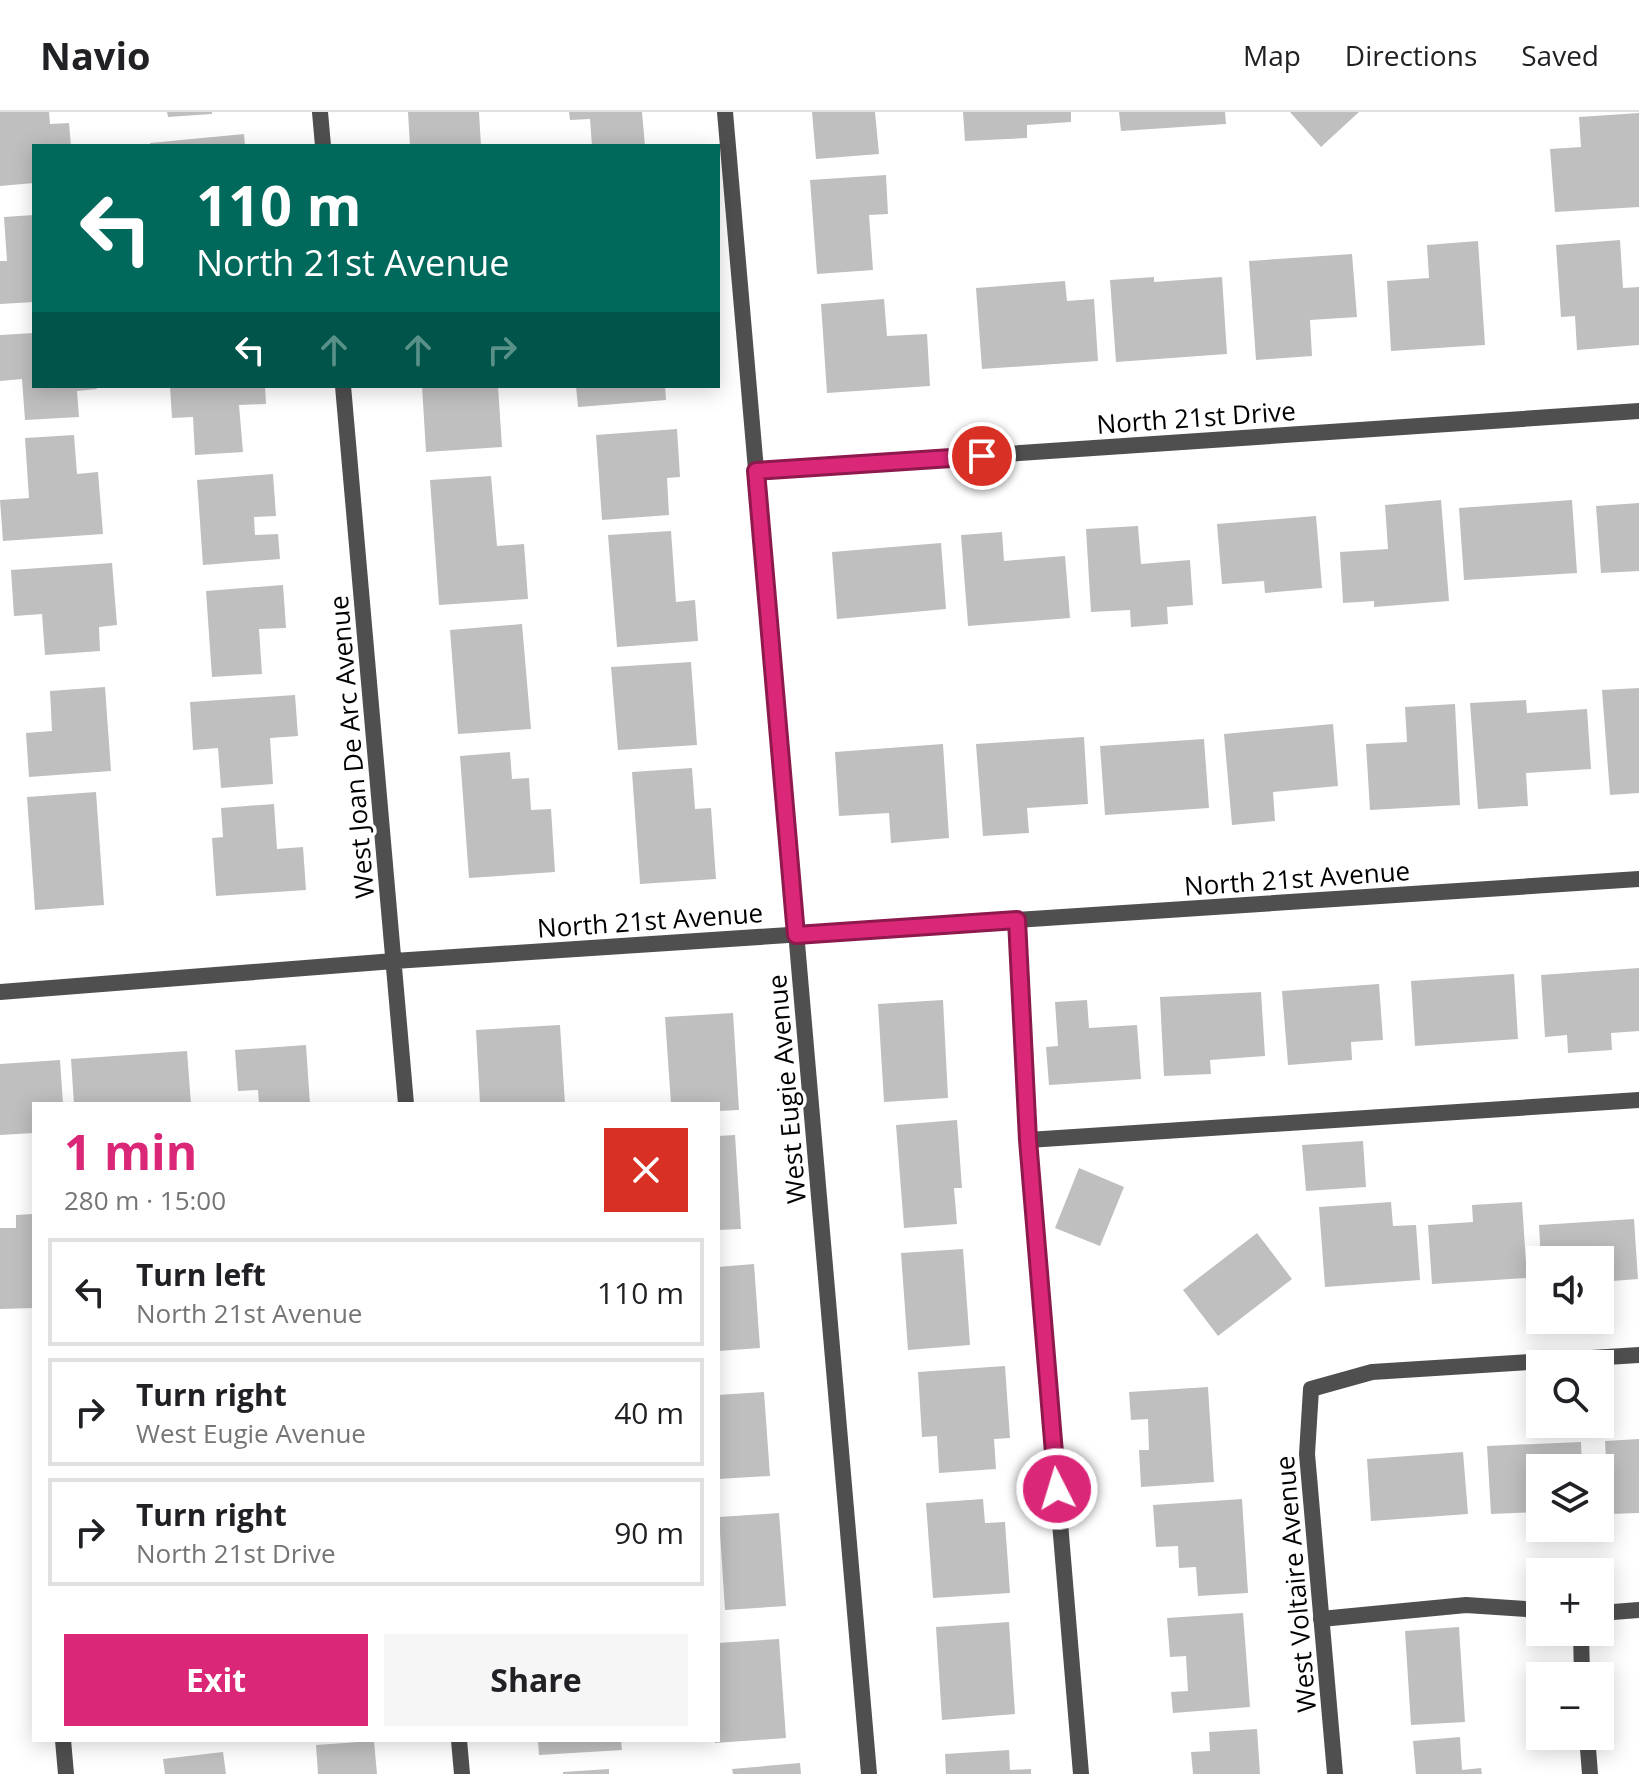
<!DOCTYPE html>
<html lang="en">
<head>
<meta charset="utf-8">
<style>
	body { margin:0; font-family:"Open Sans",sans-serif; background:#f6f6f6; color:#202124; height:100vh; display:flex; flex-direction:column; font-size:30px; white-space:nowrap }
	* { box-sizing:border-box; margin:0 }
	p { font-size:26px; color:#757577 }
	.icon { flex:none; width:44px; height:44px; fill:none; stroke:currentColor; stroke-width:2; stroke-linecap:round; stroke-linejoin:round }
	.map { position:relative; flex:1; overflow:hidden }
	.side { position:absolute; left:32px; top:990px; width:688px; height:640px; display:flex; flex-direction:column; background:#fff; border-radius:0px; box-shadow:0 4px 20px #0003 }
	.side>* { flex:none }
	.banner { position:absolute; left:32px; top:32px; width:688px; height:244px; border-radius:0px; box-shadow:0 4px 20px #0003; background:#00695c; color:#fff; overflow:hidden }
	.fabs { position:absolute; left:1526px; top:1134px; display:grid; gap:16px }
	.fabs a { display:grid; place-items:center; width:88px; height:88px; border-radius:0px; background:#fff; box-shadow:0 4px 20px #0003; font-size:40px }
	.pin { position:absolute; display:grid; place-items:center; width:68px; height:68px; color:#fff; margin:-34px; border:4px solid #fff; border-radius:50%; box-shadow:0 2px 8px #0007 }
	.me { position:absolute; width:88px; margin:-44px; rotate:355deg; stroke-linejoin:round; filter:drop-shadow(0 0 6px #0008) }
	.turn { display:flex; align-items:center; gap:28px; height:168px; padding:0 32px; font-size:36px }
	.turn .icon { width:104px; height:104px; stroke-width:2.5 }
	.turn b { display:block; font-size:56px; line-height:68px }
	.lanes { display:flex; align-items:center; height:76px; padding:0 32px; background:#0003; justify-content:center; gap:40px; direction:ltr }
	.lanes .off { opacity:.35 }
	.round { display:grid; place-items:center; flex:none; width:84px; height:84px; border-radius:0px; background:#f6f6f6 }
	.head { display:flex; align-items:center; justify-content:space-between; height:136px; padding:0 32px }
	h1 { font-size:48px; font-weight:700; line-height:60px; color:#db2777 }
	.cta { display:flex; gap:16px; margin-top:auto; padding:16px 32px }
	.cta a { flex:1; height:92px; border-radius:0px; background:#db2777; color:#fff; font-size:32px; font-weight:700; line-height:92px; text-align:center }
	.cta a+a { background:#f6f6f6; color:#202124 }
	ul { padding:0; list-style:none }
	li { display:flex; align-items:center; gap:24px; height:108px; margin:0 16px 12px; padding:0 16px; border:4px solid #e0e0e0; border-radius:0px }
	li div { flex:1 }
	li b { display:block; font-size:30px }
	li em { font-style:normal }
	header { display:flex; align-items:center; gap:48px; box-sizing:border-box; height:112px; padding:0 40px; background:#fff; border-bottom:2px solid #e0e0e0 }
	header strong { font-size:38px }
	nav { display:flex; gap:44px; margin-inline-start:auto; font-size:28px }
	.map>svg:first-child { display:block }
</style>
</head>
<body>
<header>
<strong>Navio</strong>
<nav><a>Map</a><a>Directions</a><a>Saved</a></nav>
</header>
<div class="map">
<svg width="1639" height="1662" viewBox="0 0 1639 1662">
	<rect width="100%" height="100%" fill="#fff"/>
	<!-- building -->
	<path fill="#bfbfbf" d="M0,0H49L50,12L69,11L71,34H34V71L0,74Z
		M167,0H212V2L168,5Z
		M408,0H479L481,34H410Z
		M569,0H642L645,34H592L590,7L570,8Z
		M812,0H875L879,42L816,47Z
		M963,0H1071V10L1027,13V26L965,29Z
		M1119,0H1225L1226,12L1121,19Z
		M1290,0H1359L1321,35Z
		M1639,1V95L1555,100L1550,37L1581,35L1579,5Z
		M244,22L245,34H150V31Z
		M886,63L888,102L869,103L873,158L817,162L810,68Z
		M34,103V190L0,192V149H7L4,105Z
		M1620,128L1623,176L1639,175V233L1577,238L1575,204L1561,205L1556,133Z
		M1478,129L1485,233L1391,239L1387,169L1429,166L1427,133Z
		M1352,142L1357,205L1310,208L1312,244L1256,248L1249,149Z
		M1154,165V170L1222,165L1227,242L1116,250L1110,168Z
		M1065,169L1067,189L1094,187L1098,249L982,257L976,176Z
		M884,187L887,224L927,222L930,274L827,281L821,192Z
		M34,221V274H96L97,277L77,279L79,305L25,308L22,267L0,269V223Z
		M170,274H265L266,292L239,293L243,340L195,343L193,305L172,306Z
		M422,274H498L502,335L426,340Z
		M576,274H665L666,288L578,295Z
		M677,317L680,365L667,366L669,403L602,408L596,323Z
		M74,323L77,362L98,360L103,422L3,429L0,388L29,386L25,326Z
		M273,362L276,404L254,405L255,423L278,422L280,447L203,453L197,368Z
		M491,364L497,434L524,432L528,487L439,493L430,368Z
		M1441,388L1449,489L1374,495V489L1343,491L1340,440L1388,437L1385,393Z
		M1572,388L1577,461L1464,468L1459,396Z
		M1639,391V459L1601,461L1596,394Z
		M1316,404L1322,476L1265,481L1264,469L1222,472L1217,412Z
		M1138,414L1141,452L1190,448L1193,493L1167,495L1168,512L1131,515L1130,498L1091,500L1086,417Z
		M671,419L676,490L695,488L698,529L617,535L608,423Z
		M1002,420L1004,449L1065,444L1070,506L968,514L961,423Z
		M941,431L946,497L837,507L832,440Z
		M112,451L117,513L99,515L100,539L45,543L42,502L14,504L11,458Z
		M283,473L286,516L259,517L262,562L212,565L206,479Z
		M522,512L531,617L458,622L450,518Z
		M691,550L697,633L618,638L611,555Z
		M105,575L111,659L29,665L26,621L52,619L50,579Z
		M1639,576V681L1610,683L1602,578Z
		M295,583L298,624L270,626L273,672L221,676L218,636L193,638L190,590Z
		M1526,588L1527,601L1587,597L1591,657L1526,661L1528,694L1478,697L1470,591Z
		M1455,592L1460,693L1370,698L1366,632L1407,630L1405,595Z
		M1333,612L1338,674L1273,680L1275,709L1232,713L1224,622Z
		M1084,625L1088,692L1027,696L1029,721L983,724L976,632Z
		M1204,627L1209,696L1105,703L1100,634Z
		M943,632L949,726L891,731L889,701L839,704L835,640Z
		M510,640L512,667L529,666L531,698L551,697L555,760L469,766L460,644Z
		M692,656L695,697L711,696L716,767L640,772L632,660Z
		M96,680L104,793L35,798L27,685Z
		M274,692L277,737L303,735L306,778L216,784L212,726L223,725L221,696Z
		M1639,856V919L1611,921L1612,938L1568,941L1567,923L1545,925L1541,863Z
		M1514,862L1518,927L1415,934L1411,869Z
		M1379,872L1383,928L1351,930L1352,948L1288,953L1282,879Z
		M1261,880L1265,944L1210,948L1211,962L1164,964L1160,885Z
		M943,888L948,986L884,990L878,892Z
		M1087,888L1089,916L1137,913L1141,967L1049,973L1046,935L1058,934L1055,890Z
		M733,901L739,998L718,999V992H671L665,905Z
		M560,913L565,992H480L476,918Z
		M306,933L310,992H259L258,978L238,979L235,938Z
		M187,939L191,992H74L71,947Z
		M60,948L63,992H34V1021L0,1023V952Z
		M957,1008L962,1076H954L957,1112L904,1116L896,1013Z
		M735,1023L741,1117L718,1118V1024Z
		M1363,1029L1366,1075L1306,1079L1302,1033Z
		M1079,1056L1124,1075L1100,1134L1055,1116Z
		M1391,1090L1393,1114L1416,1113L1420,1168L1325,1175L1319,1095Z
		M1522,1090L1527,1166L1432,1172L1428,1113L1473,1110L1472,1093Z
		M34,1102V1196L0,1197V1116H16V1103Z
		M1634,1107L1638,1167L1600,1170V1148H1541L1539,1113Z
		M1257,1121L1292,1167L1218,1224L1183,1178Z
		M963,1137L970,1233L908,1238L901,1141Z
		M754,1152L760,1236L718,1239V1155Z
		M1005,1254L1010,1326L994,1327L996,1357L939,1361L937,1324L922,1325L918,1260Z
		M1208,1275L1214,1370L1141,1375L1139,1338H1149L1148,1307L1131,1308L1129,1280Z
		M764,1280L770,1364L718,1367V1283Z
		M1639,1327V1401L1609,1402L1605,1329Z
		M1581,1330L1582,1356H1540V1400L1491,1402L1487,1334Z
		M1463,1340L1468,1402L1371,1409L1367,1347Z
		M983,1387L985,1411L1005,1410L1010,1481L933,1486L926,1391Z
		M1242,1387L1248,1481L1198,1484L1196,1455L1179,1456L1178,1434L1156,1435L1153,1393Z
		M779,1401L786,1494L725,1498L719,1405Z
		M1243,1501L1250,1595L1173,1601L1171,1580L1188,1579L1186,1544L1170,1545L1167,1506Z
		M1009,1510L1015,1602L942,1608L936,1515Z
		M1459,1515L1465,1610L1411,1613L1405,1519Z
		M779,1527L786,1626L715,1631V1628H718V1531Z
		M1257,1617L1260,1662H1193L1191,1640L1210,1639L1209,1620Z
		M1460,1625L1462,1658L1481,1656L1482,1662H1416L1413,1629Z
		M538,1628H621L622,1638L539,1643Z
		M374,1629L377,1662H318L316,1633Z
		M1009,1638L1010,1658L1031,1657V1662H946L945,1642Z
		M223,1640L226,1662H165L163,1647Z
		M800,1651L801,1662H733L732,1657Z
		M609,1657V1662H563V1660Z"/>
	<g fill="none" stroke-linecap="round" stroke-linejoin="round">
		<!-- service -->
		<path stroke="#4f4f4f" stroke-width="16" d="M1017,808L1028,1028L1081,1662
			M1028,1028L1639,988
			M1600,1501L1639,1498
			M1321,1507L1466,1493L1540,1498
			M1581,1520L1582,1564
			M1587,1624L1590,1662"/>
		<!-- minor -->
		<path stroke="#4f4f4f" stroke-width="16" d="M320,0L323,34
			M725,0L869,1662
			M343,274L406,992
			M756,359L1639,299
			M0,880L394,849L1639,767
			M63,1628L66,1662
			M459,1628L462,1662
			M1335,1662L1307,1342L1311,1277L1372,1260L1639,1243"/>
	</g>
	<g fill="none" stroke-linecap="round" stroke-linejoin="round">
		<!-- route casing -->
		<g stroke="#8e194d" stroke-width="20">
			<path id="route" d="M982,344L756,359L796,823L1017,808L1028,1028L1057,1377"/>
		</g>
		<!-- route -->
		<use href="#route" stroke="#db2777" stroke-width="14"/>
	</g>
	<g text-anchor="middle" dominant-baseline="central" stroke-width="7" stroke-linejoin="round" paint-order="stroke">
		<!-- street labels -->
		<g font-size="26" fill="#000" stroke="#fff">
			<text transform="translate(1196 305) rotate(-4)">North 21st Drive</text>
			<text transform="translate(351 635) rotate(-95)">West Joan De Arc Avenue</text>
			<text transform="translate(1297 766) rotate(-4)">North 21st Avenue</text>
			<text transform="translate(650 808) rotate(-4)">North 21st Avenue</text>
			<text transform="translate(786 977) rotate(-95)">West Eugie Avenue</text>
			<text transform="translate(1295 1472) rotate(-95)">West Voltaire Avenue</text>
		</g>
	</g>
</svg>
<div class="fabs">
<a><svg class="icon" aria-label="sound" viewBox="0 0 24 24"><path d="M4 9h4l5-4v14l-5-4H4zM17 9q2 3 0 6"/></svg></a>
<a><svg class="icon" aria-label="search" viewBox="0 0 24 24"><circle cx="10" cy="10" r="6"/><path d="M15 15l6 6"/></svg></a>
<a><svg class="icon" aria-label="layers" viewBox="0 0 24 24"><path d="M12 4l9 5-9 5-9-5zM3 14l9 5 9-5"/></svg></a>
<a>+</a>
<a>−</a>
</div>
<div class="pin" style="left:982px;top:344px;background:#d93025"><svg class="icon" aria-label="arrive" viewBox="0 0 24 24"><path d="M6 21V4h12l-3 4 3 4H6"/></svg></div>
<svg class="me" style="left:1057px;top:1377px" viewBox="-20 -20 40 40"><circle r="17" fill="#db2777" stroke="#fff" stroke-width="3"/><path d="M0-11L8 9 0 5-8 9z" fill="#fff"/></svg>
<div class="banner">
<div class="turn"><svg class="icon" aria-label="left" viewBox="0 0 24 24"><path d="M17 20v-9H6M10 6l-5 5 5 5"/></svg><div><b>110 m</b>North 21st Avenue</div></div>
<div class="lanes"><svg class="icon" aria-label="left" viewBox="0 0 24 24"><path d="M17 20v-9H6M10 6l-5 5 5 5"/></svg><svg class="icon off" aria-label="ahead" viewBox="0 0 24 24"><path d="M12 20V5M6 11l6-6 6 6"/></svg><svg class="icon off" aria-label="ahead" viewBox="0 0 24 24"><path d="M12 20V5M6 11l6-6 6 6"/></svg><svg class="icon off" aria-label="right" viewBox="0 0 24 24"><path d="M7 20v-9h11M14 6l5 5-5 5"/></svg></div>
</div>
<section class="side">
<div class="head"><div><h1>1 min</h1><p>280 m · 15:00</p></div><a class="round" style="background:#d93025;color:#fff"><svg class="icon" aria-label="close" viewBox="0 0 24 24"><path d="M6 6l12 12M18 6L6 18"/></svg></a></div>
<ul>
<li><svg class="icon" aria-label="left" viewBox="0 0 24 24"><path d="M17 20v-9H6M10 6l-5 5 5 5"/></svg><div><b>Turn left</b><p>North 21st Avenue</p></div><em>110 m</em></li>
<li><svg class="icon" aria-label="right" viewBox="0 0 24 24"><path d="M7 20v-9h11M14 6l5 5-5 5"/></svg><div><b>Turn right</b><p>West Eugie Avenue</p></div><em>40 m</em></li>
<li><svg class="icon" aria-label="right" viewBox="0 0 24 24"><path d="M7 20v-9h11M14 6l5 5-5 5"/></svg><div><b>Turn right</b><p>North 21st Drive</p></div><em>90 m</em></li>
</ul>
<div class="cta"><a>Exit</a><a>Share</a></div>
</section>
</div>
</body>
</html>
